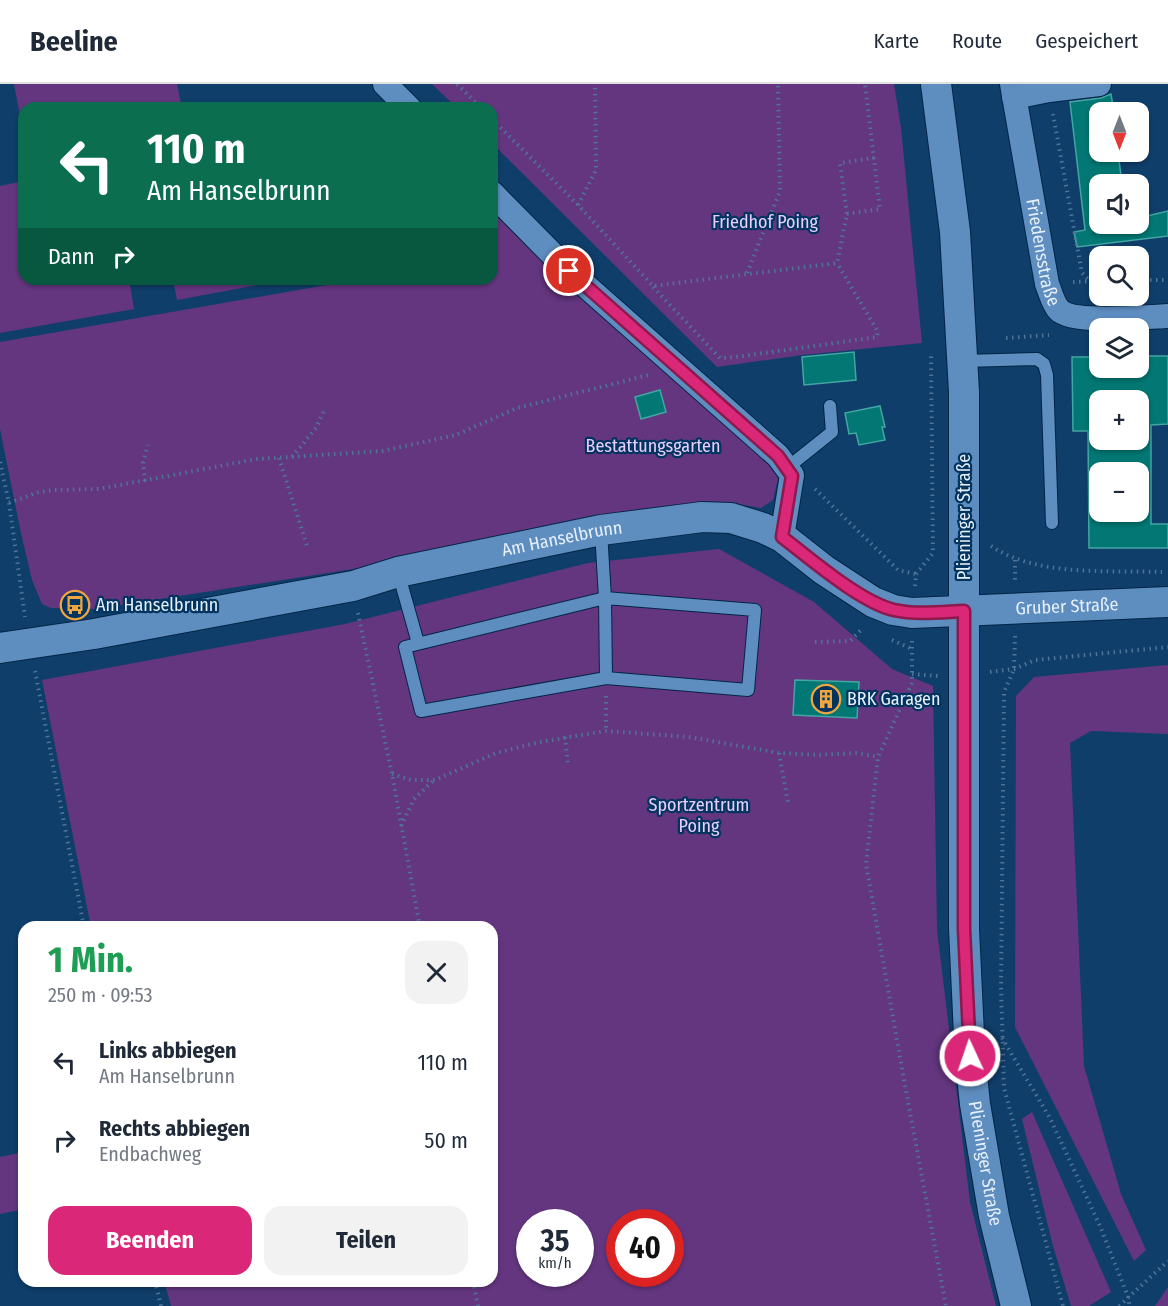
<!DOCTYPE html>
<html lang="de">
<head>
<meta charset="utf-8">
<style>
	body { margin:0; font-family:"Fira Sans Condensed",sans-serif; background:#f2f2f3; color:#1f2937; height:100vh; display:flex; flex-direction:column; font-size:22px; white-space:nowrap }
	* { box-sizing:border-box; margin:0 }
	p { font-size:20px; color:#747a83 }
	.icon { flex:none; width:33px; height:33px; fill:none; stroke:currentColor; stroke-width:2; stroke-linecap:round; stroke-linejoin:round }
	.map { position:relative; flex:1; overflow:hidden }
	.panel { position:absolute; left:18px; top:837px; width:480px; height:366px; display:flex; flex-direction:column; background:#fff; border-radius:18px; box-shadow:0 2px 4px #0004 }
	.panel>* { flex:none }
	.top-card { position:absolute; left:18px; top:18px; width:480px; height:183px; border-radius:18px; box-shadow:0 2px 4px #0004; background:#0b6e4f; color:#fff; overflow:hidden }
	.needle { width:39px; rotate:180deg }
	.buttons { position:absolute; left:1089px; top:18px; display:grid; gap:12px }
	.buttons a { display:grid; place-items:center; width:60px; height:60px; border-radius:12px; background:#fff; box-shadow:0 2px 4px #0004; font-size:30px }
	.speed { position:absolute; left:516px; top:1125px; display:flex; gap:12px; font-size:30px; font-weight:700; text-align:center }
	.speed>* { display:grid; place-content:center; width:78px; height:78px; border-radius:50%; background:#fff; box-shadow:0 2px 4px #0004; line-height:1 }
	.speed small { font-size:15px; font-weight:400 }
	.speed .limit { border:9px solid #d22; background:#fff; color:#111 }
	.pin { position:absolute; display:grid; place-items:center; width:51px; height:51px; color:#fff; margin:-26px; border:3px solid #fff; border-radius:50%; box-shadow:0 2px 6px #0007 }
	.me { position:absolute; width:66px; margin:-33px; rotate:357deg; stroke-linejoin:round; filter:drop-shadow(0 0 4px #0008) }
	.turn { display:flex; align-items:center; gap:21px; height:126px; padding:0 30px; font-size:27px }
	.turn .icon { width:78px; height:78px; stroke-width:2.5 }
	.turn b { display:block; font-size:42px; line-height:51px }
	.then { display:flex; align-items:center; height:57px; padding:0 30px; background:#0003; gap:12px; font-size:22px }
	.round { display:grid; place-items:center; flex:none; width:63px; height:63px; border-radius:18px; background:#f2f2f3 }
	.summary { display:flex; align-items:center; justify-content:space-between; height:102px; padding:0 30px }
	h1 { font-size:36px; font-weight:700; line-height:45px; color:#1e9e55 }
	.cta { display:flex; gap:12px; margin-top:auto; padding:12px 30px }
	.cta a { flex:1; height:69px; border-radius:18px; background:#db2777; color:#fff; font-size:24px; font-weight:700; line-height:69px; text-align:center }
	.cta a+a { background:#f2f2f3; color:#1f2937 }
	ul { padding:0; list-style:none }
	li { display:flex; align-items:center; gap:18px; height:78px; padding:0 30px }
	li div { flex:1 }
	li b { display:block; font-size:22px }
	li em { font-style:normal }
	header { display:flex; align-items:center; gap:36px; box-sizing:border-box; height:84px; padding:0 30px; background:#fff; border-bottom:2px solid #e0e1e3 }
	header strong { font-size:28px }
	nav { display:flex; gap:33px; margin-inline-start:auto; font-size:21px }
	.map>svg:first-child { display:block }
</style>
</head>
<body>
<header>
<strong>Beeline</strong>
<nav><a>Karte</a><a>Route</a><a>Gespeichert</a></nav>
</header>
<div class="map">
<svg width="1168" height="1222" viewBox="0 0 1168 1222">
	<rect width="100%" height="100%" fill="#0f3e6b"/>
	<!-- green -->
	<path fill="#643680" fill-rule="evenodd" d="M14,0H177L182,24H24V53Z
		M432,0H894L901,44L922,259L802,271L717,283L492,59V24H457Z
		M24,97V195H129L134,225L0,249V102Z
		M492,125L767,374L778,394L773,416L761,424L732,419L372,482L96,525L51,524L42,520L32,496L21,449L0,345V258L361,195H492Z
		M173,195H289L177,216Z
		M719,465L814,518L892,585L933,602L937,846L970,1118L996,1222H171L164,1197H492V843H91L42,596L345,540L588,479ZM530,1138H580V1190H530ZM620,1138H670V1190H620Z
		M1168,581V650L1091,647L1070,659L1084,982L1121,1110L1146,1166L1134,1177L1015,943L1016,612L1034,593Z
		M1032,1028L1111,1208L1089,1222H1071L1053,1162L1022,1035Z
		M24,1068V1125L0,1130V1073Z
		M1168,1203V1222H1155Z"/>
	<!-- building -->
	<path fill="#027773" stroke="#43a6a2" stroke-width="1.5" fill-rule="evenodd" d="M1111,10L1114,28H1100V68H1118L1122,100H1100V140H1138V134L1168,127V152L1077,163L1074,148L1085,146L1070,18L1101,14Z
		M854,268L856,296L804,301L802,273Z
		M1138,272H1168V340L1151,341V440H1168V464H1089L1088,347H1073L1072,273H1100V284H1138ZM1100,316H1138V356H1100ZM1100,388H1138V428H1100Z
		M660,306L666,328L641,335L635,313Z
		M880,322L885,343H882L885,356L859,361L856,349L849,350L845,329Z
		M795,596L859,598L857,634L793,631Z"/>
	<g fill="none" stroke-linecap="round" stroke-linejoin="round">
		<!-- service casing -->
		<g stroke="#022546" stroke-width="14">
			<path id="service" d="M963,277L1037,275L1044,280L1047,291L1052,439
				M787,384L832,348L830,322
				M601,447L605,514L606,594
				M398,488L418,559
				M605,514L755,526L748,606L606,594L421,627L405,563Z"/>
		</g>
		<!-- minor casing -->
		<g stroke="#022546" stroke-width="26">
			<g id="minor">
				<path d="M385,0L409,24"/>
				<path id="s1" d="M1012,0L1047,200C1050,207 1053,220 1059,226C1073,240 1147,233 1168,232"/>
				<path d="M1014,13L1049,6L1099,0"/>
				<path d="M492,109L569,187L778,372L792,391L782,453"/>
			</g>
		</g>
		<!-- tertiary casing -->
		<g stroke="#022546" stroke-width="32">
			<g id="tertiary">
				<path id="s2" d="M936,0L955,148L964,308V845L970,972L975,1020L994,1132L1016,1222"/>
				<path id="s3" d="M0,564L94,550L353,502L398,488L601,446L702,433L731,434L763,444L782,453L824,486L873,518L893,526L912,529L1168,518"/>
			</g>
		</g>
		<!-- path -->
		<path stroke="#507496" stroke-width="4" stroke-dasharray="1.5 4.5" stroke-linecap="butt" d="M457,0L481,24
			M1053,30L1082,189L1091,198
			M492,35L578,121L653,202L837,179L847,130L840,79L874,74
			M578,121L596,86L595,0
			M847,130L880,125L865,0
			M747,189L780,107L778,0
			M1138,196H1168
			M1073,198L1100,197
			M653,203L720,274L736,273L877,253L878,248L837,179
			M1006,254L1049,251
			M292,373L316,344L325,325
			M279,374L308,465
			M0,378L9,419L25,533
			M145,397L143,379L148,361
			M815,405L898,486L916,490
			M9,419L39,408L54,406L99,405L257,375L382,367L456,351L517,324L649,291
			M991,462C1037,493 1108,486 1162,488
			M1015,476V496
			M915,502L916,490L933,469L931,272
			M358,529L392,690L420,843
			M1015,552L1014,585L1004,608L1001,903L1004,1004L1063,1222
			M892,556L912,565
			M912,557V599L878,673L866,780L904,996L946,1222
			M815,558L850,557L863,544
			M35,587L84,843
			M990,588L1014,585L1035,576L1168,563
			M912,590L938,592
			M606,612V647
			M565,653L568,680
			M779,669L788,718
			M392,690L411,696H435L496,669L540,658L606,647L689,653L779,669L818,671L856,669L878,673
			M401,742L414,715L434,696
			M1002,954L1050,1034L1100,1142L1129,1215V1222
			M155,1197L161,1222
			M473,1197L478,1222
			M1119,1222L1168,1177"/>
		<!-- service -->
		<use href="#service" stroke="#5e8dbf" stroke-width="12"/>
		<!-- minor -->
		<use href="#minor" stroke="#5e8dbf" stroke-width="24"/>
		<!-- tertiary -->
		<use href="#tertiary" stroke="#5e8dbf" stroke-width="30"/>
	</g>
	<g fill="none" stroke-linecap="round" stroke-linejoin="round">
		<!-- route casing -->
		<g stroke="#8e194d" stroke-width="15">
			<path id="route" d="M569,187L778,372L792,392L782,453C811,475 860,518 894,526C917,531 941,528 964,527V845L970,972"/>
		</g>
		<!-- route -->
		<use href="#route" stroke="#db2777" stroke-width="10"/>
	</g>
	<!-- icons -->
	<defs>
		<g id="bus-ring" transform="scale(1.5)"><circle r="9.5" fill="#02345f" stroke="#f0a63f" stroke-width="1.5"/><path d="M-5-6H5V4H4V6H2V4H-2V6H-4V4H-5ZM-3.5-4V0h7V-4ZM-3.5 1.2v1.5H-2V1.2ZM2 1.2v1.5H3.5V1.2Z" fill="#f0a63f"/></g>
		<g id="building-ring" transform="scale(1.5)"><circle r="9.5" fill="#02345f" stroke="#f0a63f" stroke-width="1.5"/><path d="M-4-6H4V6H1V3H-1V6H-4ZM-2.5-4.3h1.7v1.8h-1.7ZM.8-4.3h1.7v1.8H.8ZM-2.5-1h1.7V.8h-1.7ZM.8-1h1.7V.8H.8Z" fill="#f0a63f"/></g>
	</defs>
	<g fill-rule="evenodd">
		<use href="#bus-ring" x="75" y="521"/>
		<use href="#building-ring" x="826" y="615"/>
	</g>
	<g text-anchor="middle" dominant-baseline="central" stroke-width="4.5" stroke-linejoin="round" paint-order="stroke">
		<!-- park labels -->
		<g font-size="18" fill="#eacefe" stroke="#02345f">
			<text x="765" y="138">Friedhof Poing</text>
			<text x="653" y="362">Bestattungsgarten</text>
			<text x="699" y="721">Sportzentrum<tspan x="699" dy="21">Poing</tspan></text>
		</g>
		<!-- street labels -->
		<g font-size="18" fill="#e6f0fb" stroke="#02345f">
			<text stroke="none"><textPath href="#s1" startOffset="171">Friedensstraße</textPath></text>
			<text transform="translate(964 433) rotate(-90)">Plieninger Straße</text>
			<text stroke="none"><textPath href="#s3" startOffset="573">Am Hanselbrunn</textPath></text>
			<text stroke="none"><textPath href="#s3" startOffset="1106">Gruber Straße</textPath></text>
			<text stroke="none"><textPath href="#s2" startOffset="1082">Plieninger Straße</textPath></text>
		</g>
		<!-- poi labels -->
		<g font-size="18" fill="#e6f0fb" stroke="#02345f" text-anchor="start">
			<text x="96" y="521">Am Hanselbrunn</text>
			<text x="847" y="615">BRK Garagen</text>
		</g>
	</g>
</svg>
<div class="buttons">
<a><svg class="needle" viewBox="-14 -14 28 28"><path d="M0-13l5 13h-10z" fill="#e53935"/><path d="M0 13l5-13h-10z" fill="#747a83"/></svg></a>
<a><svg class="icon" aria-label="sound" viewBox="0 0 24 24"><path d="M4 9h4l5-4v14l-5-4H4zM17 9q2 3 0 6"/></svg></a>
<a><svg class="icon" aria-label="search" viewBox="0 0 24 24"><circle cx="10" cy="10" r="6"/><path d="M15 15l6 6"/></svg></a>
<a><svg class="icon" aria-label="layers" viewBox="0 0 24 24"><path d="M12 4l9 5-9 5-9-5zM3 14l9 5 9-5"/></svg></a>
<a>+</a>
<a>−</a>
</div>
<div class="speed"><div>35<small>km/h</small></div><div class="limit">40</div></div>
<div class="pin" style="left:569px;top:187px;background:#d93025"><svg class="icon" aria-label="arrive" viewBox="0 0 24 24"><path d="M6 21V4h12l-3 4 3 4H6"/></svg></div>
<svg class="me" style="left:970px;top:972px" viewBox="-20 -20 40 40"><circle r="17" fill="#db2777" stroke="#fff" stroke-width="3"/><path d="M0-11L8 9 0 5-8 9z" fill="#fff"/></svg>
<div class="top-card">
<div class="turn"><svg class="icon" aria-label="left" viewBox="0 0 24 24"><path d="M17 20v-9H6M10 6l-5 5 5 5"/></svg><div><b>110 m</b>Am Hanselbrunn</div></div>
<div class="then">Dann<svg class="icon" aria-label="right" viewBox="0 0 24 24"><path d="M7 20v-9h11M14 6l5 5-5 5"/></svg></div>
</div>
<section class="panel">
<div class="summary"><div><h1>1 Min.</h1><p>250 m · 09:53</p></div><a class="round"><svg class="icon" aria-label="close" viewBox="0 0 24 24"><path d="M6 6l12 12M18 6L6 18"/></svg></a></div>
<ul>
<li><svg class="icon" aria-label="left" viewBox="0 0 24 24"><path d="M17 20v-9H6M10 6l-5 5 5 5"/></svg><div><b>Links abbiegen</b><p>Am Hanselbrunn</p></div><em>110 m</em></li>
<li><svg class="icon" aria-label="right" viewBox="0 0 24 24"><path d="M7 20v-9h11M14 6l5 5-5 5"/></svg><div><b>Rechts abbiegen</b><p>Endbachweg</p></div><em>50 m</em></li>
</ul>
<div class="cta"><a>Beenden</a><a>Teilen</a></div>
</section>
</div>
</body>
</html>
